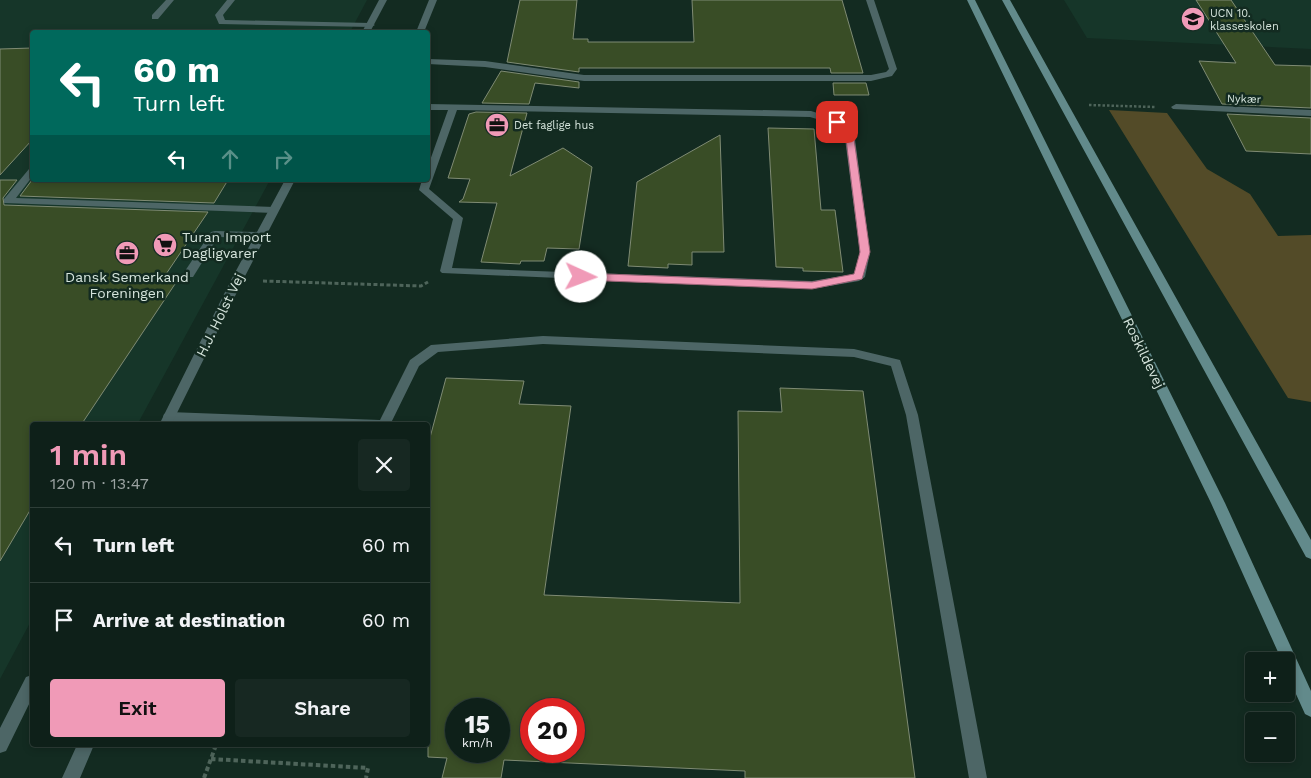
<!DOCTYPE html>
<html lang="en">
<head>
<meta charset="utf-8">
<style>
	body { margin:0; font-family:"Work Sans",sans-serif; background:#172822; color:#f1f3f6; height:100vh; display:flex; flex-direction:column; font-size:19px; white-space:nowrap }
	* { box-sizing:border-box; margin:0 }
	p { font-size:16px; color:#9ba3a2 }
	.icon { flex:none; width:28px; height:28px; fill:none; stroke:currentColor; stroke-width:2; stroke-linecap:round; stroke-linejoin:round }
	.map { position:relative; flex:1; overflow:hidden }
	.drawer { position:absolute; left:30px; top:422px; width:400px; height:325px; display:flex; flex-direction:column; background:#0e2019; border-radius:5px; box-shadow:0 2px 8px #0003,0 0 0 1px #2e3e38 }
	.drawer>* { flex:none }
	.hud { position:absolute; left:30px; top:30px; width:400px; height:152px; border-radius:5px; box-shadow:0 2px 8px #0003,0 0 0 1px #2e3e38; background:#00695c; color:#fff; overflow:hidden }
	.buttons { position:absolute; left:1245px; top:652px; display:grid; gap:10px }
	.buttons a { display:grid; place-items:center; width:50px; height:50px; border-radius:5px; background:#0e2019; box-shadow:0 2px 8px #0003,0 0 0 1px #2e3e38; font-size:25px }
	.speed { position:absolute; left:445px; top:698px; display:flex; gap:10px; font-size:25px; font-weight:700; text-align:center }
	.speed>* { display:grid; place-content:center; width:65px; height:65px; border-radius:50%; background:#0e2019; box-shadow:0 2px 8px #0003,0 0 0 1px #2e3e38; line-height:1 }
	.speed small { font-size:12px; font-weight:400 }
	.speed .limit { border:8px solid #d22; background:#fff; color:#111 }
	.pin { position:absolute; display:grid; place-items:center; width:42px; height:42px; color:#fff; margin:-21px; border-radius:10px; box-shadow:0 2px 8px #0006 }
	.me { position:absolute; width:55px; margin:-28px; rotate:92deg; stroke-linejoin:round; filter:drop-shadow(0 0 4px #0008) }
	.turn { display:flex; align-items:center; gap:18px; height:105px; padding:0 20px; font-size:22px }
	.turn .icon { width:65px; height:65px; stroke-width:2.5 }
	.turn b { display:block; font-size:35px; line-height:42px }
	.lanes { display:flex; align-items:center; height:48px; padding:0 20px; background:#0003; justify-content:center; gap:25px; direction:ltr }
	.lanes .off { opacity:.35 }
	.round { display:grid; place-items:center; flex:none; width:52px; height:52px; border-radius:5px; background:#172822 }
	.summary { display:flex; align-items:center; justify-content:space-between; height:85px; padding:0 20px }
	h1 { font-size:30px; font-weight:600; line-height:38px; color:#f09ab7 }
	.primary-button { display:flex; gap:10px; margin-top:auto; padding:10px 20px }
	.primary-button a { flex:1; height:58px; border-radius:5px; background:#f09ab7; color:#111; font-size:20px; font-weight:600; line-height:58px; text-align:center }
	.primary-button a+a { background:#172822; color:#f1f3f6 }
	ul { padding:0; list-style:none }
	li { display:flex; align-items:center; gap:15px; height:75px; padding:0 20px; border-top:1px solid #2e3e38 }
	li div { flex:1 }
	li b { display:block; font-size:19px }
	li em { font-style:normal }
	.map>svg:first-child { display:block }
</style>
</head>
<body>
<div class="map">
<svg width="1311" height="778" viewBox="0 0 1311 778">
	<rect width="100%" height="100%" fill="#132b21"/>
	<!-- built -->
	<path fill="#163629" d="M0,0H367L350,32H32V180H270L137,425H32V619L0,679Z
		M1064,0H1311V49L1087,38Z"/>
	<!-- green -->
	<path fill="#534b28" d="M1109,110L1167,113L1207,169L1250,194L1278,236L1311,235V402L1288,398Z"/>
	<!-- building -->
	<path fill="#394d26" stroke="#7f8b74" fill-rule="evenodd" d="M520,0H577L573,39H588V42H694L692,0H842L863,73H831L830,68H579V72L507,62Z
		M1196,0H1231L1275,65L1311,66V108L1222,104L1199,61L1236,63Z
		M32,48V140L0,175V49Z
		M501,71L579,82V88L535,83L529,104L482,103Z
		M833,83H866L869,95H834Z
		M476,112L527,113L510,176L563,148L592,167L579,249L547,248L544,261H521L520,264L481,262L497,203L459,202L463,199L470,179L448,178L469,114Z
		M1227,114L1311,118V154L1246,151Z
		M768,128L814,129L821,210H835L843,272L803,271V268L776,267Z
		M720,135L724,252H692V265L668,264V268L628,266L637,182Z
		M0,180H17L3,198L4,205L208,212L162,280L177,281L81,425H32V507L0,561Z
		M32,180H228L214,203L20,196Z
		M446,378L524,381L519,404L571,406L544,595L740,603L738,411L782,412L780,388L863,391L915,778H745V771L504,760L501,778H442L447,758L428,757V445ZM456,709H499V751H456ZM531,709H574V751H531Z"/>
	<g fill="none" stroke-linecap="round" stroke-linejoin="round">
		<!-- path-far2 -->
		<path stroke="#4e645a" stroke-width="2.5" stroke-dasharray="2.5 2" stroke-linecap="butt" d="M1089,105L1155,107"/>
		<!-- path-far1 -->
		<path stroke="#4e645a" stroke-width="3" stroke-dasharray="4 2.5" stroke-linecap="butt" d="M263,281L421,286L428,282"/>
		<!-- path -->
		<path stroke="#4e645a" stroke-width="4" stroke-dasharray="4.5 3" stroke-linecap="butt" d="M211,759L368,768L366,778
			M204,778L216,745"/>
		<!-- service -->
		<path fill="#4d6666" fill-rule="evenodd" d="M166,0H174L158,19H152V15Z
			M227,0H235L223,15L225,20L371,23L375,25L371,27L219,24L215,15Z
			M429,0H437L424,32H416Z
			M866,0H874L897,69L892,76L871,81H584L485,67L428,64V59L485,61L584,75H871L886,72L889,69Z
			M428,104L811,111L840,120L855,139L870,253L865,277L859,281L812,289L442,273L440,271L453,219L419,190L422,180H428V166L448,110H428ZM457,110L810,117L834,124L845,139L860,253L854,274L812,281L452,268L463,218L429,189Z
			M32,168V177L16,198L274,207L279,210L274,213L4,203V199L29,169Z
			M215,231L260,232L265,235L260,238L218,237L193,277H185L183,274L211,232Z
			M543,336L854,349L900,360L918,415L987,778H969L906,415L891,366L854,357L543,344L438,352L419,366L390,425H226L169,422L164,420L163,417L164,414L169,412L380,420L410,360L431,345Z
			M77,745H94L80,778H62Z"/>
		<!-- minor -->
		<path fill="#4d6666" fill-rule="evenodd" d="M379,0H387L370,32H362Z
			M1176,104L1311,110V116L1173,109L1171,107Z
			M285,180H295L243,280L171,425H159L231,280Z
			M32,675V698L6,751L0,753V728L26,677Z"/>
		<!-- secondary -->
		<path fill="#628a8b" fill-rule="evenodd" d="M967,0H975L1225,503L1311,691V717L1305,714L1286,672V661H1282L1211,503Z
			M1002,0H1010L1311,540V559L1306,557Z"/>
	</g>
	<!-- route -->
	<path fill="#f09ab7" stroke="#9c6477" d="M834,120H840L854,139L870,252L862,279L812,289L581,280L576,277L581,273L812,282L854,274L860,252L846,139L833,122Z"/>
	<!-- icons -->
	<defs>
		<g id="school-disc" transform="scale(1.25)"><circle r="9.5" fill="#f09ab7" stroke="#132b21"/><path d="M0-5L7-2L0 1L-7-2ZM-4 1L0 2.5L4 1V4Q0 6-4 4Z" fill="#111"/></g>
		<g id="office-disc" transform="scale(1.25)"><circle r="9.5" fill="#f09ab7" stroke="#132b21"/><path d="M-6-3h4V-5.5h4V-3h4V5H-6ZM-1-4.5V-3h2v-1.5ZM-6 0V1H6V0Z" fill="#111"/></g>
		<g id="supermarket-disc" transform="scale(1.25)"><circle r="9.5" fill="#f09ab7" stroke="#132b21"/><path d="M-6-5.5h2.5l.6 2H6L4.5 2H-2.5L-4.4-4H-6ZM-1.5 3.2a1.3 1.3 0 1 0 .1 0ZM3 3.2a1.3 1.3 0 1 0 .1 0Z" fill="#111"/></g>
	</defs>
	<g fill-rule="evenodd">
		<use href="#school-disc" x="1193" y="19"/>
		<use href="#office-disc" x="497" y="125"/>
		<use href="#supermarket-disc" x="165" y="245"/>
		<use href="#office-disc" x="127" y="253"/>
	</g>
	<g text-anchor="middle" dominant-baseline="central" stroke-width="5" stroke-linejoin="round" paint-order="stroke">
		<!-- far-poi labels -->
		<g font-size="11" fill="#d6e5dd" stroke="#132b21" text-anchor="start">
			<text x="1210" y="13">UCN 10.<tspan x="1210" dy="13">klasseskolen</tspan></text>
			<text x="514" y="125">Det faglige hus</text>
		</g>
		<!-- far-street labels -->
		<g font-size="11" fill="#d6e5dd" stroke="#132b21">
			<text transform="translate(1244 99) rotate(2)">Nykær</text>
		</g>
		<!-- poi labels -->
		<g font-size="14" fill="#d6e5dd" stroke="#132b21" text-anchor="start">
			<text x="182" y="237">Turan Import<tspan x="182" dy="16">Dagligvarer</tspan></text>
			<text x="127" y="277" text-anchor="middle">Dansk Semerkand<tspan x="127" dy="16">Foreningen</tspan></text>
		</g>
		<!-- street labels -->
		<g font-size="14" fill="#d6e5dd" stroke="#132b21">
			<text transform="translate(220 315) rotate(-64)">H.J. Holst Vej</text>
			<text transform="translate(1144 353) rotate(64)">Roskildevej</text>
		</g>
	</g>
</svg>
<div class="buttons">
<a>+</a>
<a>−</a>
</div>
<div class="speed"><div>15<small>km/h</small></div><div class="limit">20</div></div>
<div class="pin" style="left:837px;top:122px;background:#d93025"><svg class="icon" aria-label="arrive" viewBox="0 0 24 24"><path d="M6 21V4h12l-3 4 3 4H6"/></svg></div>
<svg class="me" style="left:581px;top:277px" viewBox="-20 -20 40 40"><circle r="19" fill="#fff"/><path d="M0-13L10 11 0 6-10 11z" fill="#f09ab7"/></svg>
<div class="hud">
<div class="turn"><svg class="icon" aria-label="left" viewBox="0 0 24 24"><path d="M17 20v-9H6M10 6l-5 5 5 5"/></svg><div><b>60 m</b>Turn left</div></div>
<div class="lanes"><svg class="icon" aria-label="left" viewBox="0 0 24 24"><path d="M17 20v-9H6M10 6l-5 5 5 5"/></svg><svg class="icon off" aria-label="ahead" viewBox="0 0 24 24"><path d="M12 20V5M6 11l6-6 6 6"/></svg><svg class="icon off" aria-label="right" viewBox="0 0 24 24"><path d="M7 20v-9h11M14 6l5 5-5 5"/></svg></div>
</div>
<section class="drawer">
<div class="summary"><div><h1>1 min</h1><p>120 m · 13:47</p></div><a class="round"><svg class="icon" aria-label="close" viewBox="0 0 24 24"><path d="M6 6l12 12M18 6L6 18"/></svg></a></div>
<ul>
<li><svg class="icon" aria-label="left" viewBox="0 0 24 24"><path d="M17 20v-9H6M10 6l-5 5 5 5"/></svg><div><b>Turn left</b></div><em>60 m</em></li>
<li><svg class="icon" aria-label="arrive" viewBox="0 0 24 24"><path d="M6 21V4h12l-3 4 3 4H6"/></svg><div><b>Arrive at destination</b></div><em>60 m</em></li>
</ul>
<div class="primary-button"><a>Exit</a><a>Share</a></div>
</section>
</div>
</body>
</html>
